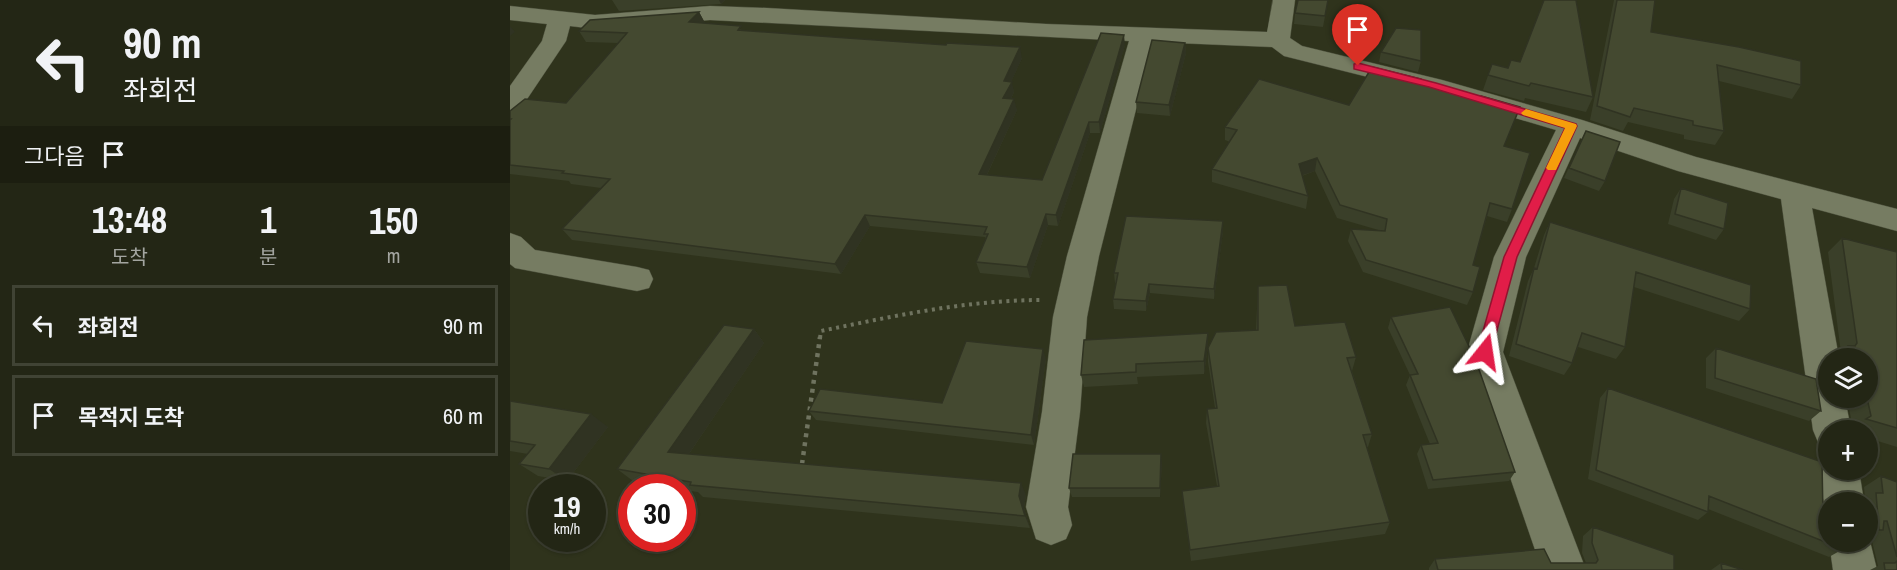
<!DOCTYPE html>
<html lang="ko">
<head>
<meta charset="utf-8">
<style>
	body { margin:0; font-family:"Archivo Narrow","Noto Sans KR",sans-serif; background:#2b2e1e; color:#f1f3f6; height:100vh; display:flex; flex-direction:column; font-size:22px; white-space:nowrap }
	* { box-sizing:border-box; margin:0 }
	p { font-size:20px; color:#a3a5a0 }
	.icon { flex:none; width:33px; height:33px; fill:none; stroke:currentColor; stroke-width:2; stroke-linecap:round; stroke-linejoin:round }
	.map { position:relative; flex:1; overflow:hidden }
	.panel { display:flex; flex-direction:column; background:#232615; width:510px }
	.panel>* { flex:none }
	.top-card { background:#232615; color:#f1f3f6; overflow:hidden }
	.controls { position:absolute; left:1308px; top:348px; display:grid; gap:12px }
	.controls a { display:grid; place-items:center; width:60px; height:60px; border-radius:50%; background:#232615; box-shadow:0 2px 4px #0004,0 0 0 2px #404334; font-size:30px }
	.speed { position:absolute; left:18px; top:474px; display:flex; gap:12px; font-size:30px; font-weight:700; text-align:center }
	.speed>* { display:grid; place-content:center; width:78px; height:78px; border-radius:50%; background:#232615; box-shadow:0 2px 4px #0004,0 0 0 2px #404334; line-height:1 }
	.speed small { font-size:15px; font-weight:400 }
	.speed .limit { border:9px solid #d22; background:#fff; color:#111 }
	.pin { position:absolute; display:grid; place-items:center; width:51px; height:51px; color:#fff; margin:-62px -26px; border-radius:50% 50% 50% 0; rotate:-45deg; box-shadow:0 0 6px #0007 }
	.pin .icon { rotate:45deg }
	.me { position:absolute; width:66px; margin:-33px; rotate:15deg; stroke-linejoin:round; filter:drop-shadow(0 0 4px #0008) }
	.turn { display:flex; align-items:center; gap:21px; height:126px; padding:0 24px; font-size:27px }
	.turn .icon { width:78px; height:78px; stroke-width:2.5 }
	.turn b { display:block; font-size:42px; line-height:51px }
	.then { display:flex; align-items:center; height:57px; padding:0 24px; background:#0003; gap:12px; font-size:22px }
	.eta { display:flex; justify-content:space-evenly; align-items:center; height:102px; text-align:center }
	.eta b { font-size:36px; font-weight:700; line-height:42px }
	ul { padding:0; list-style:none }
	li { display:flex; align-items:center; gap:18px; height:81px; margin:0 12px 9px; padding:0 12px; border:3px solid #404334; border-radius:0px }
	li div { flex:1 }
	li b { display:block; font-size:22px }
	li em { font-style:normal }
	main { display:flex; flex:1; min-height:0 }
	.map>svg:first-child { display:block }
</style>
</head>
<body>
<main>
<section class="panel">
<div class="top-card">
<div class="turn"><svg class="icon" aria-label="left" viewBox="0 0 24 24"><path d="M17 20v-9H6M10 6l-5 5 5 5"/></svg><div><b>90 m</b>좌회전</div></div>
<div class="then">그다음<svg class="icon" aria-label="arrive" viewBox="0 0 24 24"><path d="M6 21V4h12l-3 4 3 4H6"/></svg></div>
</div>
<div class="eta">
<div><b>13:48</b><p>도착</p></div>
<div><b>1</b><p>분</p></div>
<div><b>150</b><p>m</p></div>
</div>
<ul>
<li><svg class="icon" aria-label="left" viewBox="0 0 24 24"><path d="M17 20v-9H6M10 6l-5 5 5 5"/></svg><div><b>좌회전</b></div><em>90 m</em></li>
<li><svg class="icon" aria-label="arrive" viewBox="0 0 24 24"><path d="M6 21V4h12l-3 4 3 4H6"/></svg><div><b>목적지 도착</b></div><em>60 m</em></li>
</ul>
</section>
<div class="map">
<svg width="1387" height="570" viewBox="0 0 1387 570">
	<rect width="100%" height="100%" fill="#2f331c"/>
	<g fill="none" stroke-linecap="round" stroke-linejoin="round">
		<!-- minor casing -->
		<g stroke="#4c503c" stroke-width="1">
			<path id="minor" d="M763,0H785L780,38L792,46L932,80L1072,120L1186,157L1387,209V231L1302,208L1329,358H1318V398H1335L1341,430H1318V446L1308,442L1303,430L1271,199L1168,171L1070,138L1016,257L993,352L1076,570H1032L957,352L984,257L1046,130L914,91L774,56L762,47L643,42L589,256L577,317L570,412L558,507L562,525L556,539L541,545L526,539L516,507L532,412L543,317L557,256L619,41L200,20L85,29L60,26L56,41L9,111L0,113V86L32,41L37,24L0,20V6L85,15L200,6L257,8L536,24L757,32Z
				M0,233L11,237L25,250L127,267L139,270L143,279L139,288L127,291L5,268L0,264Z
				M1318,456V470H1349L1354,502H1318V513C1310,495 1307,475 1315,457Z
				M1358,533L1367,570H1323L1319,542H1358Z"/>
		</g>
		<!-- path-far1 -->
		<path stroke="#6f735f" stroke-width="4" stroke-dasharray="3 4.5" stroke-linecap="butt" d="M310,338L311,331C384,316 457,300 532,300"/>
		<!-- path -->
		<path stroke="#6f735f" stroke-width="4.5" stroke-dasharray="4 5" stroke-linecap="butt" d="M292,464L310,337"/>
		<!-- minor -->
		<use href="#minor" fill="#767c62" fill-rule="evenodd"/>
	</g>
	<!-- wall -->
	<path fill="#3a3f29" d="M102,0H215L211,4L109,11Z
		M818,0L813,27L784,24L785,13Z
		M1104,0H1145L1141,32L1291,85L1282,99L1209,81L1214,131L1205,145L1174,139V135L1118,122L1113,131L1080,120Z
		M189,12L195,23H194L233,30L512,58L501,82L504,92L501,99L507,110L477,175L532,180L615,45L590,133H580L548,226L538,225L520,278L470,273L466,262L476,239L475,237L360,226L331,274L62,240L52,229L91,188L61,184L59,181L0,174V111L56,103L108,43L76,42L69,31Z
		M675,43L676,53L660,116L627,113L626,102Z
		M871,52L911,61L908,72L869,62Z
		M982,64L1083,97L1076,112L1015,98L1014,101L973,90Z
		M839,105L1005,120L994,146L1002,209L997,222L977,216L963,265V292L957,305L853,272L838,241L841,229L872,231L827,218L805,171L792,176L798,196L796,209L702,182V169L720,142L715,140V127Z
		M1076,131L1095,181L1089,191L1054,178Z
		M1171,188L1214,229L1206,240L1158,224L1164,199Z
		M1040,222L1240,309L1229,321L1124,287L1115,347L1106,359L1068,347L1062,363L1054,375L999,356L1018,281L1024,268L1034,235Z
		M713,231L704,299L640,293L636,311L604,309L603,299L606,283H605L604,273Z
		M1332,238L1387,252V447L1358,438V430H1341L1343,429L1337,398H1358V358H1324L1331,353L1318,252Z
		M748,286L785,326L846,357L842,371L862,434L858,447H857L880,522L875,534L681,561L673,502L672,491L707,486L696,423L697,409L705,408L698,362V348L746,330Z
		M881,317L1005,472L999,481L918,489L907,454L911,445L920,444L896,385L900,375L878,328Z
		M244,329L254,343L179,454L516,495L514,508L520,528L193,497L188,492L172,490V488H161L123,481L107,469Z
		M698,346L694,374L627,377L628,384L574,387L571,375Z
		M1206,348L1311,411L1299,421L1196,388V358Z
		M536,359L524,445L306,420L299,411L432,403Z
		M1098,388L1313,515L1333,549L1319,557L1198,509V512L1188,520L1078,479L1090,398Z
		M0,401L98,427L57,481L28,476L9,464L18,454L0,451Z
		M652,463L650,497H562L559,488Z
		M1371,476L1387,482V570H1360L1368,566L1361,537L1358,539V502H1352L1355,500L1354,487Z
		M1083,527L1164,570H919V568L925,559L1041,563H1076L1072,553L1073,536Z
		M1211,563L1233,570H1201Z"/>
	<!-- shaded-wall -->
	<path fill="#303322" d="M209,0H215L211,4Z
		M189,12L195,23L186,33L179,22Z
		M0,26L5,32L0,36Z
		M614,35L615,45L590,133L589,122Z
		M675,43L676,53L660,116L659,105Z
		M510,47L512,58L498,89L502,82L504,92L496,109L493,98L494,81Z
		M504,99L507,110L472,185L469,174Z
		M579,122L580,133L548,226L546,215Z
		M807,158L805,171L787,177L789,164Z
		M536,214L538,225L520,278L517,267Z
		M355,215L360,226L331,274L325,264Z
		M713,221V231L704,299V289Z
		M639,284L640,293L636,311V301Z
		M244,329L254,343L172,464L158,452Z
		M698,333V346L694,374V361Z
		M533,349L536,359L524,445L521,435Z
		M81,414L98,427L57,481L39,469Z
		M651,454L652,463L650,497V488Z
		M511,483L516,495L514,508L520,528L515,516L509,496Z"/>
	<!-- building -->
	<path fill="#444930" stroke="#303322" stroke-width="1.5" d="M788,0H818L815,16L785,13Z
		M1034,0H1066L1083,97L1021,83L1019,86L978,75L982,64L998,68L1001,60L1010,62Z
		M1107,0H1145L1141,32L1229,47L1291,61V85L1207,65L1214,131L1183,125V121L1124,108L1120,117L1087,106Z
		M189,12L179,22L231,26L228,30L323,37L436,45L437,43L510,47L494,81L502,82L493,98L504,99L469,174L532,180L591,33L614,35L589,122H579L546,215L536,214L517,267L466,262L478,234H474L477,227L355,215L325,264L52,229L100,179L52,173L54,171L0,165V120L1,119H0V111L15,99L56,103L117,33L69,31L80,20Z
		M886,28L911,30V61L871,52Z
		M642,40L675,43L659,105L626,102Z
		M862,67L911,79V84L970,101L971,96L1010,107L994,146L1020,153L1002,209L980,203L963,265L970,267L963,292L856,260L841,229L875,231L877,219L830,205L807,158L789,164L798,196L702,169L727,130L715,127L749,79L839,105Z
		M1076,131L1110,142L1095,181L1059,168Z
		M1171,188L1218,203L1214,229L1165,214Z
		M616,216L713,221L704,289L639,284L636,301L603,299L608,273H604Z
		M1040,222L1241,285L1240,309L1126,272L1115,347L1072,333L1062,363L1006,344L1024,268L1027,269Z
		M1332,238L1387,252V428L1356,419L1361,416L1357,398L1358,358H1340L1338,346H1345L1347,343Z
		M777,285L785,326L835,322L846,357L837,358L862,434L853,435L880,522L680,550L672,491L709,486L697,409L707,408L698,348L706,332L748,330V286Z
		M940,307L966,361L1005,472L923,480L911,445L928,443L900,375L908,374L881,317Z
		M214,325L244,329L158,452L511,483L509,496L515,516L180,485L181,482L107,469Z
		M698,333L694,361L626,364V372L571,375L574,340Z
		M456,341L533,349L521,435L299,411L310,389L432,403Z
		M1206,348L1306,379L1311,411L1205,378Z
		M1098,388L1312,462L1313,515L1318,517V542H1332L1333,549L1199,496L1198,512L1086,470Z
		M0,401L81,414L39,469L9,464L25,445L0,441Z
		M563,454H651L650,488H559Z
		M1371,476L1387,482V557L1377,521H1374L1373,530H1369L1366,493H1373Z
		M1083,527L1164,555V570H928L925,559L1034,549L1041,563H1086L1088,560L1082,543Z
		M1387,561V570H1375L1374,563H1385Z
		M1211,563L1233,570H1212Z"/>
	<!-- route -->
	<path fill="#e11d48" stroke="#92132f" stroke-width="1.5" d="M848,63L926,83L1066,124L1067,126L1007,257L980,356H970L967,352L994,257L1055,128L919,87L844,69V64Z"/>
	<!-- slow -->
	<path fill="#f59e0b" d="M1016,109L1066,124L1067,126L1046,170H1038L1036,168L1055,128L1013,115L1011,113Z"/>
</svg>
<div class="controls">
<a><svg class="icon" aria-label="layers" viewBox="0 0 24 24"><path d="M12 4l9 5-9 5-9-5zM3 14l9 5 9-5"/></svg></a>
<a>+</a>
<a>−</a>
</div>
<div class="speed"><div>19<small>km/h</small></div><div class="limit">30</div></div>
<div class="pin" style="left:848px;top:66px;background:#d93025"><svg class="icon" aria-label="arrive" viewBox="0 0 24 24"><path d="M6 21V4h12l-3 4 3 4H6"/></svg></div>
<svg class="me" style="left:975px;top:352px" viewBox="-20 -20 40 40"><path d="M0-17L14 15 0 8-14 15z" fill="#e11d48" stroke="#fff" stroke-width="4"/></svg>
</div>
</main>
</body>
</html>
